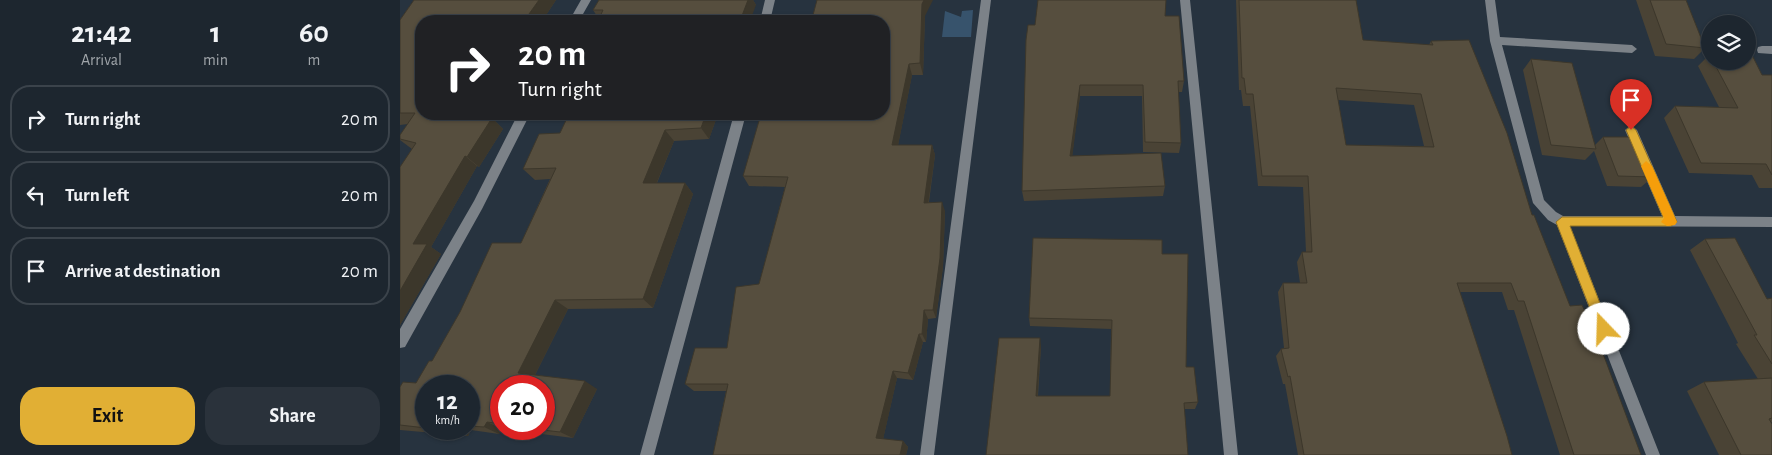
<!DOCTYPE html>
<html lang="en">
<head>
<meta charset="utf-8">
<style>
	body { margin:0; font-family:"Alegreya Sans",sans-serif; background:#2a323b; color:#f1f3f6; height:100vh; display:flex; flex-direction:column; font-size:19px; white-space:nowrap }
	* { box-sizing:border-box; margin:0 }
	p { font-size:16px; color:#a0a5aa }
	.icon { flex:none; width:28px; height:28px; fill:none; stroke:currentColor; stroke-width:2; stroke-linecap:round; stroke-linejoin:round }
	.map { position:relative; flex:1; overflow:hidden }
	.panel { display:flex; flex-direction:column; background:#1d262f; width:400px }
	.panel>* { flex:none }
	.top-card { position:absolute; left:15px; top:15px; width:475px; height:105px; border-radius:20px; box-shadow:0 1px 4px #0004,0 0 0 1px #3b434b; background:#202124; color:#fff; overflow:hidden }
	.controls { position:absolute; left:1301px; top:15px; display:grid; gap:10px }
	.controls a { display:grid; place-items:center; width:55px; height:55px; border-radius:50%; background:#1d262f; box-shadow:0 1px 4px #0004,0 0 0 1px #3b434b; font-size:25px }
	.speed { position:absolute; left:15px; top:375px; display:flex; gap:10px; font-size:25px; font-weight:700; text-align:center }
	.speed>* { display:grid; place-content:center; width:65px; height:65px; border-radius:50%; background:#1d262f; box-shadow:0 1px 4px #0004,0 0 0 1px #3b434b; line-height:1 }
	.speed small { font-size:12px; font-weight:400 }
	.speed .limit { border:8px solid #d22; background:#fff; color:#111 }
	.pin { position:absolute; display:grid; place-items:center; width:42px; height:42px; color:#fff; margin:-51px -21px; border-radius:50% 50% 50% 0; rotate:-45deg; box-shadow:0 0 5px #0007 }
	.pin .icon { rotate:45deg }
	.me { position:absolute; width:55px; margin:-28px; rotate:339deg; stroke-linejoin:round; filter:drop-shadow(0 0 4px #0008) }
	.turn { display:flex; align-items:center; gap:18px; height:105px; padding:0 20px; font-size:22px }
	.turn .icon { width:65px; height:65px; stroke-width:2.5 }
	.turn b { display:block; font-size:35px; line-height:42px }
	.eta { display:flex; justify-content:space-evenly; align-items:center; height:85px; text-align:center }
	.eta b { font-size:30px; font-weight:700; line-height:35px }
	.action { display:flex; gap:10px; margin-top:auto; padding:10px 20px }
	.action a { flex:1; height:58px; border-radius:20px; background:#e1af34; color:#111; font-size:20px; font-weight:700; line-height:58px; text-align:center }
	.action a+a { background:#2a323b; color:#f1f3f6 }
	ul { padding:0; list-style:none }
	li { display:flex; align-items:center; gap:15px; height:68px; margin:0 10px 8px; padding:0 10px; border:2px solid #3b434b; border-radius:20px }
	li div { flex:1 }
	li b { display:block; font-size:19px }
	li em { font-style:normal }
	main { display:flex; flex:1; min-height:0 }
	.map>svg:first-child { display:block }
</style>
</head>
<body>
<main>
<section class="panel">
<div class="eta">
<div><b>21:42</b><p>Arrival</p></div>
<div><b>1</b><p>min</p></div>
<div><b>60</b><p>m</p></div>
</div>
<ul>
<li><svg class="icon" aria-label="right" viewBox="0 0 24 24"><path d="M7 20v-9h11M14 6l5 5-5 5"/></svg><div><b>Turn right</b></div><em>20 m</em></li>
<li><svg class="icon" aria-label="left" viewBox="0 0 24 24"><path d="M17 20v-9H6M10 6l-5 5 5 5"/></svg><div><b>Turn left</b></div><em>20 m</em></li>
<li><svg class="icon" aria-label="arrive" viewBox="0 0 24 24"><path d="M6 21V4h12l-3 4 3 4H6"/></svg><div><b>Arrive at destination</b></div><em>20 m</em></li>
</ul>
<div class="action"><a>Exit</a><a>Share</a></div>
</section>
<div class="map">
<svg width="1372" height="455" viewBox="0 0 1372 455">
	<rect width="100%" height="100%" fill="#27333f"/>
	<!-- green -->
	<path fill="#37536c" d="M573,10L571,37H542L545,11L561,17L562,11Z"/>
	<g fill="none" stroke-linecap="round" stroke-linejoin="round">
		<!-- minor -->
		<path fill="#7c8288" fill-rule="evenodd" d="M181,0H191L179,21H169Z
			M365,0H375L370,21H360Z
			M581,0H591L534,455H520Z
			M780,0H790L838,455H824Z
			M1085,0H1095L1100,37L1232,45L1237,49L1232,53L1102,45L1144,200L1156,212L1163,216H1262L1225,130L1231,125L1237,130L1275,216L1372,217V227L1170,226L1260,455H1246L1157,225L1148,220L1133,203L1090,41Z
			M1362,46H1372V54L1358,53L1357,50L1358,47Z
			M118,114H130L82,209L5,347L0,348V329L74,201Z
			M334,114H346L254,455H240Z"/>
	</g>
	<!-- wall -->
	<path fill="#4a4335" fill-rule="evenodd" d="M14,0H156L142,21H21V114H97L94,120L103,129L79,167L77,166L31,247L41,254L0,325L12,149L0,140V135L8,124L0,125V20Z
		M199,0H353L356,5L199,19L193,10Z
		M836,0H956L963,40L1029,45L1031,41L1132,215L1170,306L1241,455H1160L1114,310H1108L1102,292H1060L1112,455H898L885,384H883L876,356L881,349L884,348L878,292L883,283H900L897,262L902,252H906L903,187L858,186L850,106H843L841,90H839ZM938,100L1014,105L1024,146L946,145Z
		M1236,0H1286L1305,48L1294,59L1255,56Z
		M413,15L525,16L523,75H512L498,145H532L535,155L529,202L545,211L543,267L536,318L528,319L526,342H523L513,380L497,378L483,439L503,441L508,447L506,455H313L326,391H294L285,384L327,348L359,284L385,187L349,186L343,176L392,115Z
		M765,16L784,81L782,92H778L781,143L779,153L743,152L742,96H680L672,156L765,186L763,196L624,201L622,191L635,25Z
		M1310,54V61H1348L1362,75H1372V188H1359L1352,175L1289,173L1264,118L1275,106L1319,107L1298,66Z
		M1131,59L1195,145L1203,137L1253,177L1241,187L1207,186L1194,151L1185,160L1142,155L1123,70Z
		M318,114L309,139L274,141L257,183H285L293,194L253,308L168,309L135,375L197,389L173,438L102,429H144L101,386V429L99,434L71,430L68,436L0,430V387L16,383L121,243L150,179L135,180L123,169L160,133ZM26,386H69V429H26Z
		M1305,239L1367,299L1372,298V422H1371L1372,455H1319L1287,391L1304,382L1358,379L1336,344L1338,343L1290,250Z
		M762,254L786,367L798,402L795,409H785L586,455L641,346L638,396H710L711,329L630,326L629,318Z"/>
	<!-- shaded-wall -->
	<path fill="#3c372b" d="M139,0H156L142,21H124Z
		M348,0H353L356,5L350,21H340Z
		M524,0H533L525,16L523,75L520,63L522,4Z
		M509,64L512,75L496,156L492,145Z
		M680,85V96L671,167L670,156Z
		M83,114H97L94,120L103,129L79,167L67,157Z
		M306,114H318L309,139L301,128Z
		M265,130L274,141L252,194L243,183Z
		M532,145L535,155L527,212L524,203Z
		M65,156L77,166L31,247L41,254L0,325V291L13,244Z
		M285,183L293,194L253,308L243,299Z
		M542,202L545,211L543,267L536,318L533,310Z
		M155,300L168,309L132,381L118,373Z
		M524,310L528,319L526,342L522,334Z
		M519,334L523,342L513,380L508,373Z
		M640,338L641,346L637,403L636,396Z
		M493,371L497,378L482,444L476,438Z
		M185,381L197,389L173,438L160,432Z
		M87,422L102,429L99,434L84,427Z
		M52,429H67L71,430L68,436L52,430Z
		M503,441L508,447L506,455H500Z"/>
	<!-- building -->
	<path fill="#564e3e" stroke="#3c372b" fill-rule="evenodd" d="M14,0H139L124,21H21V114H85L92,118L67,157L65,156L13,244H27L0,291V167L16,143L0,139V135L15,113H0V20Z
		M199,0H348L340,21H198L203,10H193Z
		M417,0H524L522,4L520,63L509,64L492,145H532L524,203L542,202L540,258L533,310H524L522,334H519L508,373L493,371L476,438L503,441L500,455H313L328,384H285L295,348H327L336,287L359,284L388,177L343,176L361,114L392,115L393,114H484V21H390L392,15H413Z
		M638,0H766L765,16H779L784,81H778L781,143L745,142L743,85H680L670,156L761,153L765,186L622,191L626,40L628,25H635Z
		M839,0H956L963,40L1033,45L1031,41L1069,40L1107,133L1132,215H1134L1170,306L1182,305L1196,335L1241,455H1174L1124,301H1118L1111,283H1057L1107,436L1112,455H904L890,376L888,377L881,349L889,348L883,283H907L902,252H912L908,176H862L853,94H846L844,78H842ZM936,88L1021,94L1034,147L946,145Z
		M1250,0H1286L1305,48L1266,44Z
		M1348,55H1352L1362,75H1372V175L1366,164L1301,163L1275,106L1338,108L1313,61H1348Z
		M1131,59L1172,63L1196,149L1151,145Z
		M169,114H306L301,128L265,130L243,183H285L243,299L155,300L118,373L185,381L160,432L134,429H144V386H101V424L87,422L84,427L69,426V386H26V428L0,425V387L3,382L16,383L29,361H32L60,312L92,243H121L156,168L123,169L139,134L160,133Z
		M1203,137H1237L1253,177L1218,176Z
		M633,238L762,240V254H788L786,367H794L798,402L784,403L788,455H586L599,338H640L636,396H710L712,320L629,318Z
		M1335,238L1367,299L1372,298V364L1354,335H1357L1305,239Z
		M1372,378V418L1369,419L1372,424V455H1341L1304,382Z"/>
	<!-- route -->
	<path fill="#e1af34" stroke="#927222" d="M1231,126L1236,130L1277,222L1271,226H1170L1210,329L1204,335L1198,329L1156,222L1162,217H1263L1226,130Z"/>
	<!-- slow -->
	<path fill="#f59e0b" d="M1246,161L1252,166L1277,222L1275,225L1267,226L1261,222L1264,218L1241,166Z"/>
</svg>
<div class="controls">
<a><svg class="icon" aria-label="layers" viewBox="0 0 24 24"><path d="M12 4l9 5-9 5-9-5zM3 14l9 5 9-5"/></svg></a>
</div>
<div class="speed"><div>12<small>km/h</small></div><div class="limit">20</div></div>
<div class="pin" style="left:1231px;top:130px;background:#d93025"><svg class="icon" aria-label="arrive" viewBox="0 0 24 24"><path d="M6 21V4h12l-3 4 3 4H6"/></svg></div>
<svg class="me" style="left:1204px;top:329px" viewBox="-20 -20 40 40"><circle r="19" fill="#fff"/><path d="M0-13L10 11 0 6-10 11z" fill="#e1af34"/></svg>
<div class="top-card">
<div class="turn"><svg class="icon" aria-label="right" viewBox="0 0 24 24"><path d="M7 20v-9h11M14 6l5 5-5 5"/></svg><div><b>20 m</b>Turn right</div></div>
</div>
</div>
</main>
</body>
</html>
